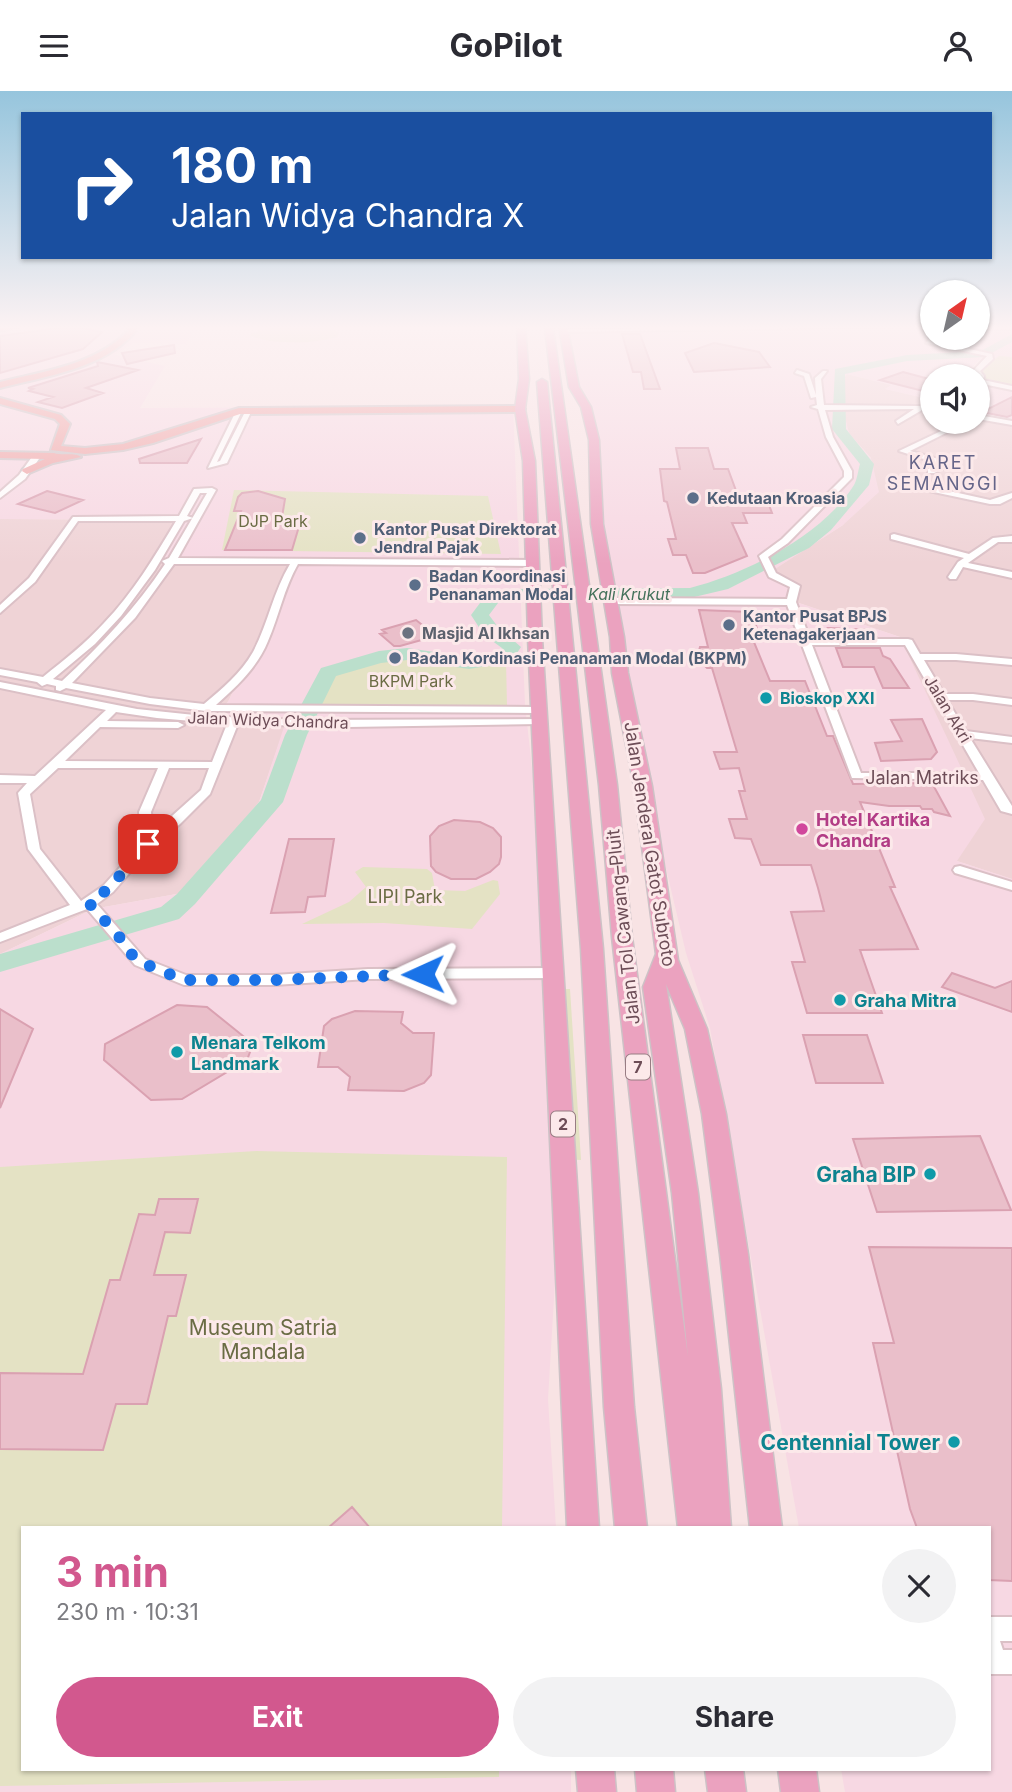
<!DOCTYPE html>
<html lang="en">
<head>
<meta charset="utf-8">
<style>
	body { margin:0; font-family:Inter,sans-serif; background:#f2f2f3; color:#2b2b33; height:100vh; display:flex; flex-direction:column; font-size:26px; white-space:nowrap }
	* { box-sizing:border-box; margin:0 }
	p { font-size:23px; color:#7c7c81 }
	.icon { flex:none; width:38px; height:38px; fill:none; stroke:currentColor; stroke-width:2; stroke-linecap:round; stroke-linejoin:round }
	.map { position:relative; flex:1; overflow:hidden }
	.details { position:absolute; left:21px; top:1435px; width:970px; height:245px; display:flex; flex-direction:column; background:#fff; border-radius:0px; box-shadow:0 2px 5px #0004 }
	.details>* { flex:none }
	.banner { position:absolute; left:21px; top:21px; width:971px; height:147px; border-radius:0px; box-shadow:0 2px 5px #0004; background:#1a4fa0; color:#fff; overflow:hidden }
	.needle { width:46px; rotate:34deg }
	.controls { position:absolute; left:920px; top:189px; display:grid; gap:14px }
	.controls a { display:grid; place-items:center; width:70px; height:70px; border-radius:50%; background:#fff; box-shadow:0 2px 5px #0004; font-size:35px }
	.pin { position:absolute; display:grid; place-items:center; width:60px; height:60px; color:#fff; margin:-30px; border-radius:14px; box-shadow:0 4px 10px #0006 }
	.me { position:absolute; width:77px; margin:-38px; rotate:269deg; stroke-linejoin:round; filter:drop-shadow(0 0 5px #0008) }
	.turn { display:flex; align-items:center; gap:24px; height:147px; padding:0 35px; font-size:32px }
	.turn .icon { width:91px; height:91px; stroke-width:2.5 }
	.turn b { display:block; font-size:49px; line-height:60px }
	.round { display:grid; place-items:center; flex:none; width:74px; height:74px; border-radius:37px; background:#f2f2f3 }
	.head { display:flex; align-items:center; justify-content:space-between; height:119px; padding:0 35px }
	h1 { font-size:42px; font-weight:700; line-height:52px; color:#d2588e }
	.action { display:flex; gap:14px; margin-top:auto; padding:14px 35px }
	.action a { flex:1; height:80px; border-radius:42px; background:#d2588e; color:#fff; font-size:28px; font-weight:700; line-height:80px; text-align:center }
	.action a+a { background:#f2f2f3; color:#2b2b33 }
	header { display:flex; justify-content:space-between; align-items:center; height:91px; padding:0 35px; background:#fff; font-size:32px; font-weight:700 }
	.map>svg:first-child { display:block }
</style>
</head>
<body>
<header><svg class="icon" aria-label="menu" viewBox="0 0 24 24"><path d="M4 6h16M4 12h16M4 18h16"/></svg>GoPilot<svg class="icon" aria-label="person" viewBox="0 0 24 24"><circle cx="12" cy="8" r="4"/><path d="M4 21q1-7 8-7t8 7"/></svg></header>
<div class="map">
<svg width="1012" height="1701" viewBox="0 0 1012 1701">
	<rect width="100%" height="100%" fill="#f8e3e4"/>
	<!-- residential -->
	<path fill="#efd3d6" d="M847,283L892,294L886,298L929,308L933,331H978V324L1012,331V788L957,770L900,546L796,511L771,480L843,434L871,367L849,343L837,296Z
		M0,428L182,429L293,471L229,609L214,632L285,635L259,711L182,802L93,818L0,863Z"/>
	<!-- commercial -->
	<path fill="#f7d8e3" d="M0,235H198L185,253L133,252L115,264L165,275L140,317L513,315L525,614L555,882L564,1039L548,1308L556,1437H23V1678H571V1701H0V863L93,818L182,802L259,711L284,636L213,633L229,609L293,472L159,471L181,429L0,428Z
		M565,235H933V247H978V235H1012V296L981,290L984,285L979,280L997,265L981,267L973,275L972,280L977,285H933V318L929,319L924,311L928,308L885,298L891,294L847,283L837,296L849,342L871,367L879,401L843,434L772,480L799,496L796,511L900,546L985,728L957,770L1012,788V1701H845L841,1678H989V1437H799L710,937L686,862L620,582L608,492L594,349L574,296L563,237Z
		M978,294L1012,300V331L978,324Z"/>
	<!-- green -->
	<path fill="#e4e2c4" d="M285,236L326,237L339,241L337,246C312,253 275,254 251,245L250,243L269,237Z
		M999,265L1012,266V296L981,290L984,285L979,280Z
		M234,399L488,405L501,463L222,459Z
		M407,565L469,575L506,569L507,615L316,616L332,582L381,568Z
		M363,776L427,778L432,782L435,799L465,800L493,789L498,790L500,803L472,838L384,832L302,833L349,811L366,796L355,781Z
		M556,898H570L581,1069L562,1068Z
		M256,1060L507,1066L502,1437H23V1678H499V1686L0,1695V1076Z"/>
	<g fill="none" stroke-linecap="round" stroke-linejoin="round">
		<!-- river -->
		<path fill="#bbdfcc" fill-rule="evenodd" d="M1012,243V251L984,266L907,270L845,283L846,338L874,373L869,394L831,439L809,457L728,498L690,507L510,508L498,512L489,524L498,536L521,556L511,571L469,578L407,569L381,572L336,585L307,644L283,711L195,813L179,828L0,881V863L161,816L177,803L261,709L285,644L321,577L379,560L407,557L469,566L498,562L502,557L484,544L471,524L486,504L509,498L690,497C746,483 823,444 854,394C857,389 858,380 860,373L832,338L835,278L907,264L981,260Z"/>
	</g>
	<!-- building -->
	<path fill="#eabfca" stroke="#daa1b1" stroke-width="2" d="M73,235L102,241L83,258L0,282V245Z
		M622,243H640L660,298H644L641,281H633Z
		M714,252L759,261L770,276L694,281L685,262Z
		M174,254L175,262L127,273L122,262Z
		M97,271L138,279L86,297L103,302L62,317L38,311L53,306L29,300L33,298L28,297L98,275Z
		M903,281L933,289V296L923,300L880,289Z
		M1012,306V324L1007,326L982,321Z
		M201,348L187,372H140L139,368Z
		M676,357H708L714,378H728L738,405L766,406L772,422H743L747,432H732L747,465L705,482H693L686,464H673L668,448H676L667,411L664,410L660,378H680Z
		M47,400L83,409L55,422L18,413Z
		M258,400L285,408L281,432H300L292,459H225L241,420H234L238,406L242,402Z
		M699,519L752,521L758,541L751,544L770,590H805L827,645H833L853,693L932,692L950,725L934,721L932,718H922L920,715H889L860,711L895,796H890L918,858L860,859L882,922H807L792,871H805L791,821L824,820L818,797L811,774H761L751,748L735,747L729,728H747L739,700H745L739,677L720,678L714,661H737L712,577H707L697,567L700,556H708Z
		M416,529L436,545L400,555H394L380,543L386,542L382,539Z
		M828,537L873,539L876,545H832Z
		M836,557H880L883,565L890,568L909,597H883L874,576H843Z
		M922,628L937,661L931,668L881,670L875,652L902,650L891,629Z
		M454,729L480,731L493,737L501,746V766L499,773L490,781L476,788H451L436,781L431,775L430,745L439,735Z
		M289,748H334L325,805L308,806L305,821L271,822Z
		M952,882L995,897L1012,890V921L942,896Z
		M177,914L207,916L253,953L247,969L182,1008L151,1009L104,969L105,953Z
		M0,918L33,938L0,1017Z
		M355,920L403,921L401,932L413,942H434L431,984L424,992L404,1000L348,999L350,986L338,976H318L324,935L332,928Z
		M803,944H867L883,992H816Z
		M980,1045L1011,1119L877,1121L853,1048Z
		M159,1108H198L190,1142L165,1141L154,1184H186L176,1225H168L147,1313H116L103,1359L0,1358V1282L83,1283L110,1189H120L139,1123L155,1124Z
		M869,1156L1012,1157V1490L989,1489V1437H917L910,1418L873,1252H894Z
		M352,1416L370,1437H328Z"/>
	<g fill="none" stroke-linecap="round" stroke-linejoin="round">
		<!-- minor casing -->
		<g stroke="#dbc0c6" stroke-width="4">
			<path id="minor" d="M791,235H924L563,241L560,239Z
				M978,235H1012V238L978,237Z
				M933,244V247H935L932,250L992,263L993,268L980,280L984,285L983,289L1012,295V299L978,292V285L973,280L987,265L926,252Z
				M797,279L809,283L816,304L815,287L823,280H827L821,288L824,314L918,315L933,316V320L922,319L898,333L896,330L914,318L825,319L833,346L852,380V387L788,452L768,466L776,482L800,495L796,511L810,548H908L912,549L920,563H956L1012,568V574L956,569H924L944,603H973L1012,608V614L973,609H947L966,640L1012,646V652L970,647L1012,715V723L1001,720L983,689L852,687L787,514L611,513L606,510L611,507L787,508L790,496L769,486L759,465L782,448L844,386V380L826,346L818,318L811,316L817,314L816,306L811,307L804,285L795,282ZM812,554H905L979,682H861Z
				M249,317L252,319L227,372L208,377L236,320L239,318L242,320L217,371L220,370L246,319Z
				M978,324L1012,330V334L978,328Z
				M960,331H968L910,360L949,371V375L934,382H928V378L939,373L899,360Z
				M34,363L41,365L25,388L0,407V401L19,384Z
				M913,392L990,409L1012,402V407L1000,413H990L910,396L909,394Z
				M212,397L216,399L178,467L532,469L536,472L532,475L298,473C284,497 279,525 268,550C257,577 237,595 216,614L538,616L543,619L538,622L206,620L150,613L66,597L60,600L56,599V595L47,593L42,595L37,591L0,584V578L43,586C64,569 86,552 104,532C133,502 155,465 176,430H78L35,491L0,522V514L29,487L73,426L179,425L194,398ZM200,402H207L169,467L162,470L165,473C136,517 101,554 62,590L53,588L95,553L121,525L155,479L184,430L193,427L187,425ZM174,473H290C273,501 268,533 253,561C241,582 222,598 204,613L150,607L72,592L135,527Z
				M894,443L969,463L993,447L1012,445V451H998L968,472L1012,481V487L963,476L956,488H950L948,486L958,471L964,467L891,448V444Z
				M0,591L137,618L204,625L300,629L543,628L545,630L539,633L348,636L238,633L210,703L180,733L152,756L113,801L97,813L145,868L186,884H274L368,878L555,877L562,882L555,887L368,888L274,894H184L135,874L87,818L0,851V842L70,814L28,758L18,702L27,692H0V684L35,685L106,619L0,597ZM116,621L157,627L227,633L212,671L65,670L100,636L178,637L184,634L178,631L107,630ZM58,677H158L139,721L142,752L103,795L81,810L40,758L30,703ZM169,677H209L201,699L153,742L151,721Z
				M960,775L1012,791V799L955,782L953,779L955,776Z
				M989,1526H1012V1550H1000L1003,1559H1012V1583H989Z"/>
		</g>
		<!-- major casing -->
		<g stroke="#cdc2c6" stroke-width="4">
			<path id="major" d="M22,235L0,240V236Z
				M127,235H135L136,240C104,278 46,285 0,297V291C44,280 95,274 128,240Z
				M0,307L61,324L70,333L61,355L85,357L123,353L239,317L520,315L525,318L520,321L240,323L153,352L123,359L85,363L51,359L60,333L55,328L0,313Z
				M0,361L54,362C62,365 75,361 81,366L53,372L27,383L22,380L23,378L45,368L0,367Z"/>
		</g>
		<!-- highway casing -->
		<g stroke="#cdc2c6" stroke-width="3">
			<path id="highway" d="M517,235H525L529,288L525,318L535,370L542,547L599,1437H567L528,547L523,370L515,318L519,288Z
				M548,235L553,237L617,694L632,846L688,1266L672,1102L643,896L656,863L634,695L612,582L610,546L591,433L589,349L581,316L569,296L559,235H567L579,296L591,316L599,349L603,433L624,546L628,582L652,695L678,869L707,938L726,1023L748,1163L782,1437H750L720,1163L702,1023L685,938L666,893L698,1102L721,1298L731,1437H678L612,846L599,694L545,237Z
				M542,288L547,291L603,858L634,1316L647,1437H615L604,1316L581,858L537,291Z
				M576,1678H614L616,1701H578Z
				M635,1678H673L675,1701H637Z
				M705,1678H743L746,1701H708Z
				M778,1678H816L819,1701H781Z"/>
		</g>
		<!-- minor -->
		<use href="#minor" fill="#fff" fill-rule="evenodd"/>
		<!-- major -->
		<use href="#major" fill="#efa4a6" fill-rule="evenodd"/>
		<!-- highway -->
		<use href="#highway" fill="#eba2bf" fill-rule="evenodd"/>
	</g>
	<!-- sky -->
	<linearGradient id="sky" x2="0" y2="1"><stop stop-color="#96c5dd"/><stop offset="0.5" stop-color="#fcf2f3"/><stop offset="1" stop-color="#fcf2f3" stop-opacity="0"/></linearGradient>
	<rect width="1012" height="473" fill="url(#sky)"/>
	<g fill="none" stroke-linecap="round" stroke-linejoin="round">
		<!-- route -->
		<path stroke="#1a73e8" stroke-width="12" stroke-dasharray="0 21.6" d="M148,753L108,798L89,812L122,849L128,860L140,871L184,889H274L423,883"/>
	</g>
	<!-- markers -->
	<g fill="#5c6f8a" stroke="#fce9ea" stroke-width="2.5">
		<circle cx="693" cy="407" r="7"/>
		<circle cx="360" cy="447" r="7"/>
		<circle cx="415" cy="494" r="7"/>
		<circle cx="729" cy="534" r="7"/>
		<circle cx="395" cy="567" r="7"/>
	</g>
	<circle fill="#6b7280" stroke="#fce9ea" stroke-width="2.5" cx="408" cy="542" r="7"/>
	<g fill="#0f9aa8" stroke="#fce9ea" stroke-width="2.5">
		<circle cx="766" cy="607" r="7"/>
		<circle cx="840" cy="909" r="7"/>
		<circle cx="177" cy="961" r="7"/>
		<circle cx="930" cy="1083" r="7"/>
		<circle cx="954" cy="1351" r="7"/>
	</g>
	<circle fill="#d1479c" stroke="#fce9ea" stroke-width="2.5" cx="802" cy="738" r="7"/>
	<g text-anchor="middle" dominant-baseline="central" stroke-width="6" stroke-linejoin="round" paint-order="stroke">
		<!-- far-service labels -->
		<g font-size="16" font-weight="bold" fill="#4e5e75" stroke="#fce9ea" text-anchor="start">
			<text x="707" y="407">Kedutaan Kroasia</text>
			<text x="374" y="438">Kantor Pusat Direktorat<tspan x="374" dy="18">Jendral Pajak</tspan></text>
			<text x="429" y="485">Badan Koordinasi<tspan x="429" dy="18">Penanaman Modal</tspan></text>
			<text x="743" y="525">Kantor Pusat BPJS<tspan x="743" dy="18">Ketenagakerjaan</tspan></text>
			<text x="409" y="567">Badan Kordinasi Penanaman Modal (BKPM)</text>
		</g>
		<!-- far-park labels -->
		<g font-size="16" fill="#6a6c44" stroke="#fce9ea">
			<text x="273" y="430">DJP Park</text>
			<text x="411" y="590">BKPM Park</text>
		</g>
		<!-- far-water labels -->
		<g font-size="16" font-style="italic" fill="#43715a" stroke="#fce9ea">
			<text x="629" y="503">Kali Krukut</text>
		</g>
		<!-- far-worship labels -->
		<g font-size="16" font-weight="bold" fill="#5b616d" stroke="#fce9ea" text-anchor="start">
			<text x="422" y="542">Masjid Al Ikhsan</text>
		</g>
		<!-- far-culture labels -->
		<g font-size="16" font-weight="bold" fill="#0d838f" stroke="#fce9ea" text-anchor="start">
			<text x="780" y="607">Bioskop XXI</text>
		</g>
		<!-- far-street labels -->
		<g font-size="16" fill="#6d4d57" stroke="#fce9ea">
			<text transform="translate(948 618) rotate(59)">Jalan Akri</text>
			<text transform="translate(268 629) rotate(2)">Jalan Widya Chandra</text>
		</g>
		<!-- shield labels -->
		<g fill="#fce9ea" stroke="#987c83" stroke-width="2">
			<rect x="626" y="963.5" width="24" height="25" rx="5"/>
			<rect x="551" y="1020.5" width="24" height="25" rx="5"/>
		</g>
		<g font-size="16" font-weight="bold" fill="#6d4d57">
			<text x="638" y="976">7</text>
			<text x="563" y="1033">2</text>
		</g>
		<!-- far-quarter labels -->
		<g font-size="18" letter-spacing="2" fill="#656589" stroke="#fce9ea">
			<text x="943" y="371">KARET<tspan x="943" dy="21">SEMANGGI</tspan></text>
		</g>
		<!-- street labels -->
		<g font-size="18" fill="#6d4d57" stroke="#fce9ea">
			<text x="922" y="686">Jalan Matriks</text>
			<text transform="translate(650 753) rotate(81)">Jalan Jenderal Gatot Subroto</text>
			<text transform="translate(623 836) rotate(-96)">Jalan Tol Cawang–Pluit</text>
		</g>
		<!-- hotel labels -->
		<g font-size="18" font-weight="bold" fill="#b23c85" stroke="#fce9ea" text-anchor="start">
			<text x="816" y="728">Hotel Kartika<tspan x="816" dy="21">Chandra</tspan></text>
		</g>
		<!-- park labels -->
		<g font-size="18" fill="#6a6c44" stroke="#fce9ea">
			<text x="405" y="805">LIPI Park</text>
		</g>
		<!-- culture labels -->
		<g font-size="18" font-weight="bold" fill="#0d838f" stroke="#fce9ea" text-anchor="start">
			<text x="854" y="909">Graha Mitra</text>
			<text x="191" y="951">Menara Telkom<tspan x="191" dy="21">Landmark</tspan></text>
		</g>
		<!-- near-culture labels -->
		<g font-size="21" font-weight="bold" fill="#0d838f" stroke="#fce9ea" text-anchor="end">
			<text x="916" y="1083">Graha BIP</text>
			<text x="940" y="1351">Centennial Tower</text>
		</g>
		<!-- near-park labels -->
		<g font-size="21" fill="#6a6c44" stroke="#fce9ea">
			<text x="263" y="1236">Museum Satria<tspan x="263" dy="24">Mandala</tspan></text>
		</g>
	</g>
</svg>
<div class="controls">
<a><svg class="needle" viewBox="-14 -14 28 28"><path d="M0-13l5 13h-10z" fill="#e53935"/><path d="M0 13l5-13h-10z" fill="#7c7c81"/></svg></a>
<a><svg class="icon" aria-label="sound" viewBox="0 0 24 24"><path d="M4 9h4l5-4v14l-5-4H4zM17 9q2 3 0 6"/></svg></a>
</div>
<div class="pin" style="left:148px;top:753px;background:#d93025"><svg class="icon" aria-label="arrive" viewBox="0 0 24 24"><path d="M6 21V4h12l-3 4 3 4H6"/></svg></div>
<svg class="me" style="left:423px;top:883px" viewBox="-20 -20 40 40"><path d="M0-17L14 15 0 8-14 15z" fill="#1a73e8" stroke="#fff" stroke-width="4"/></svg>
<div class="banner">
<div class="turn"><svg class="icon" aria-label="right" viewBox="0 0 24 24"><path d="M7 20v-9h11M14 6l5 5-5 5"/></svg><div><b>180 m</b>Jalan Widya Chandra X</div></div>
</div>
<section class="details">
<div class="head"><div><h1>3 min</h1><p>230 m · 10:31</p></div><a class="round"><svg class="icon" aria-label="close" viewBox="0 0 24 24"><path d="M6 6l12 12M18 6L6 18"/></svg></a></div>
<div class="action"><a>Exit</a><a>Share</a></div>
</section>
</div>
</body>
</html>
